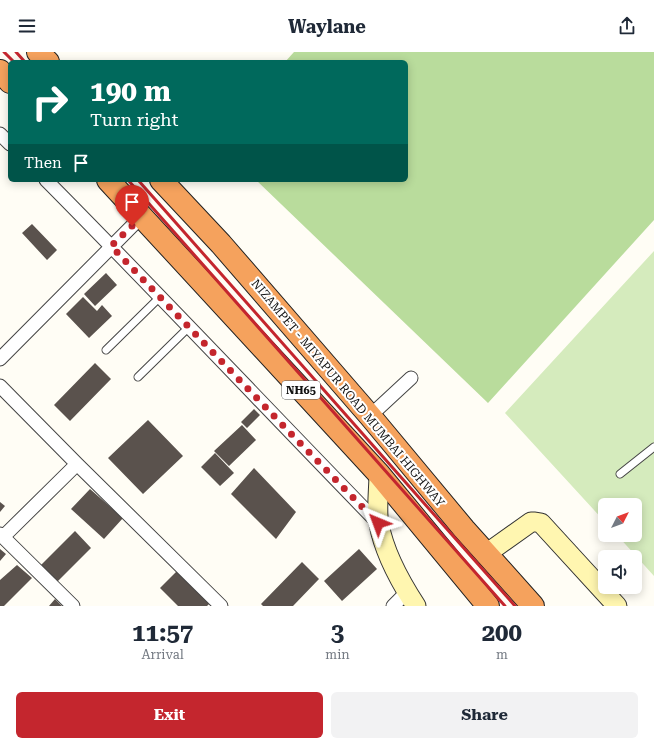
<!DOCTYPE html>
<html lang="en">
<head>
<meta charset="utf-8">
<style>
	body { margin:0; font-family:"Roboto Serif",serif; background:#f2f2f3; color:#1f2937; height:100vh; display:flex; flex-direction:column; font-size:15px; white-space:nowrap }
	* { box-sizing:border-box; margin:0 }
	p { font-size:13px; color:#747a83 }
	.icon { flex:none; width:22px; height:22px; fill:none; stroke:currentColor; stroke-width:2; stroke-linecap:round; stroke-linejoin:round }
	.map { position:relative; height:554px; overflow:hidden }
	.details { display:flex; flex-direction:column; background:#fff; flex:1 }
	.details>* { flex:none }
	.hud { position:absolute; left:8px; top:8px; width:400px; height:122px; border-radius:6px; box-shadow:0 2px 10px #0003; background:#00695c; color:#fff; overflow:hidden }
	.needle { width:26px; rotate:48deg }
	.fabs { position:absolute; left:598px; top:446px; display:grid; gap:8px }
	.fabs a { display:grid; place-items:center; width:44px; height:44px; border-radius:6px; background:#fff; box-shadow:0 2px 10px #0003; font-size:20px }
	.pin { position:absolute; display:grid; place-items:center; width:34px; height:34px; color:#fff; margin:-41px -17px; border-radius:50% 50% 50% 0; rotate:-45deg; box-shadow:0 0 4px #0007 }
	.pin .icon { rotate:45deg }
	.me { position:absolute; width:44px; margin:-22px; rotate:316deg; stroke-linejoin:round; filter:drop-shadow(0 0 3px #0008) }
	.turn { display:flex; align-items:center; gap:14px; height:84px; padding:0 16px; font-size:18px }
	.turn .icon { width:52px; height:52px; stroke-width:2.5 }
	.turn b { display:block; font-size:28px; line-height:34px }
	.then { display:flex; align-items:center; height:38px; padding:0 16px; background:#0003; gap:8px; font-size:15px }
	.eta { display:flex; justify-content:space-evenly; align-items:center; height:68px; text-align:center }
	.eta b { font-size:24px; font-weight:700; line-height:28px }
	.cta { display:flex; gap:8px; margin-top:auto; padding:8px 16px }
	.cta a { flex:1; height:46px; border-radius:6px; background:#c4262e; color:#fff; font-size:16px; font-weight:700; line-height:46px; text-align:center }
	.cta a+a { background:#f2f2f3; color:#1f2937 }
	header { display:flex; justify-content:space-between; align-items:center; height:52px; padding:0 16px; background:#fff; font-size:18px; font-weight:700 }
	.map>svg:first-child { display:block }
</style>
</head>
<body>
<header><svg class="icon" aria-label="menu" viewBox="0 0 24 24"><path d="M4 6h16M4 12h16M4 18h16"/></svg>Waylane<svg class="icon" aria-label="share" viewBox="0 0 24 24"><path d="M12 15V3M7 8l5-5 5 5M5 13v7h14v-7"/></svg></header>
<div class="map">
<svg width="654" height="554" viewBox="0 0 654 554">
	<rect width="100%" height="100%" fill="#fffdf5"/>
	<!-- green -->
	<path fill="#d5ebbd" d="M654,199V524L617,483H635V453H605V470L505,361Z"/>
	<!-- forest -->
	<path fill="#b9dc9c" d="M294,0H654V168L488,351L256,128H406V10H285Z"/>
	<!-- building -->
	<path fill="#5a524d" d="M32,172L57,198L47,208L22,181Z
		M106,221L117,233L95,254L84,242Z
		M83,245L97,259L102,253L112,264L89,286L66,262Z
		M95,311L111,327L70,369L54,353Z
		M254,357L260,363L247,376L241,370Z
		M148,368L183,404L143,442L108,406Z
		M242,373L256,388L229,414L214,399Z
		M215,401L234,421L220,434L201,415Z
		M254,416L296,460L276,487L231,442Z
		M90,437L123,466L104,487L71,457Z
		M0,450L5,454L0,460Z
		M75,479L91,496L55,532L39,515Z
		M0,497L6,502L0,509Z
		M359,497L377,517L342,549L324,529Z
		M302,510L319,527L293,554H263L261,552Z
		M17,513L32,526L4,554H0V528Z
		M179,517L212,549L207,554H178L160,536Z
		M55,547L62,554H49Z"/>
	<g fill="none" stroke-linecap="round" stroke-linejoin="round">
		<!-- lane casing -->
		<g stroke="#444" stroke-width="9">
			<path id="lane" d="M106,298L160,245
				M138,325L189,275
				M620,422L654,395"/>
		</g>
		<!-- street casing -->
		<g stroke="#444" stroke-width="15">
			<path id="street" d="M0,82L10,92
				M46,128C158,241 267,357 378,471
				M0,307L142,164
				M0,334L77,412L221,554
				M370,364L411,326
				M0,482L73,554
				M3,485L77,412
				M393,554L407,540"/>
		</g>
		<!-- secondary casing -->
		<g stroke="#333" stroke-width="21">
			<path id="secondary" d="M379,422C379,437 376,459 379,472C384,500 401,531 416,554
				M486,502L531,470H535L541,471L617,554"/>
		</g>
		<!-- highway casing -->
		<g stroke="#222" stroke-width="24">
			<path id="highway" d="M38,0L48,10
				M0,19L10,30
				M108,128L379,422L488,554
				M161,128L221,192L370,364L464,477L533,554"/>
		</g>
		<!-- lane -->
		<use href="#lane" stroke="#fff" stroke-width="7"/>
		<!-- street -->
		<use href="#street" stroke="#fff" stroke-width="13"/>
		<!-- secondary -->
		<use href="#secondary" stroke="#fff6b0" stroke-width="19"/>
		<!-- highway -->
		<use href="#highway" stroke="#f5a25d" stroke-width="22"/>
		<!-- rail -->
		<path stroke="#c4262e" stroke-width="3" d="M4,0L14,10
			M16,0L25,10
			M128,128L505,554
			M138,128L515,554"/>
	</g>
	<g fill="none" stroke-linecap="round" stroke-linejoin="round">
		<!-- route -->
		<path stroke="#c4262e" stroke-width="7" stroke-dasharray="0 12.6" d="M132,174L111,194L297,388L378,471"/>
	</g>
	<g text-anchor="middle" dominant-baseline="central" stroke-width="4" stroke-linejoin="round" paint-order="stroke">
		<!-- shield labels -->
		<rect fill="#fff" stroke="#585858" stroke-width="1" x="282" y="329" width="38" height="18" rx="3"/>
		<g font-size="11" font-weight="bold" fill="#111">
			<text x="301" y="338">NH65</text>
		</g>
		<!-- street labels -->
		<g font-size="12" fill="#111" stroke="#fff">
			<text transform="translate(348 341) rotate(50)">NIZAMPET - MIYAPUR ROAD MUMBAI HIGHWAY</text>
		</g>
	</g>
</svg>
<div class="fabs">
<a><svg class="needle" viewBox="-14 -14 28 28"><path d="M0-13l5 13h-10z" fill="#e53935"/><path d="M0 13l5-13h-10z" fill="#747a83"/></svg></a>
<a><svg class="icon" aria-label="sound" viewBox="0 0 24 24"><path d="M4 9h4l5-4v14l-5-4H4zM17 9q2 3 0 6"/></svg></a>
</div>
<div class="pin" style="left:132px;top:174px;background:#d93025"><svg class="icon" aria-label="arrive" viewBox="0 0 24 24"><path d="M6 21V4h12l-3 4 3 4H6"/></svg></div>
<svg class="me" style="left:378px;top:471px" viewBox="-20 -20 40 40"><path d="M0-17L14 15 0 8-14 15z" fill="#c4262e" stroke="#fff" stroke-width="4"/></svg>
<div class="hud">
<div class="turn"><svg class="icon" aria-label="right" viewBox="0 0 24 24"><path d="M7 20v-9h11M14 6l5 5-5 5"/></svg><div><b>190 m</b>Turn right</div></div>
<div class="then">Then<svg class="icon" aria-label="arrive" viewBox="0 0 24 24"><path d="M6 21V4h12l-3 4 3 4H6"/></svg></div>
</div>
</div>
<section class="details">
<div class="eta">
<div><b>11:57</b><p>Arrival</p></div>
<div><b>3</b><p>min</p></div>
<div><b>200</b><p>m</p></div>
</div>
<div class="cta"><a>Exit</a><a>Share</a></div>
</section>
</body>
</html>
